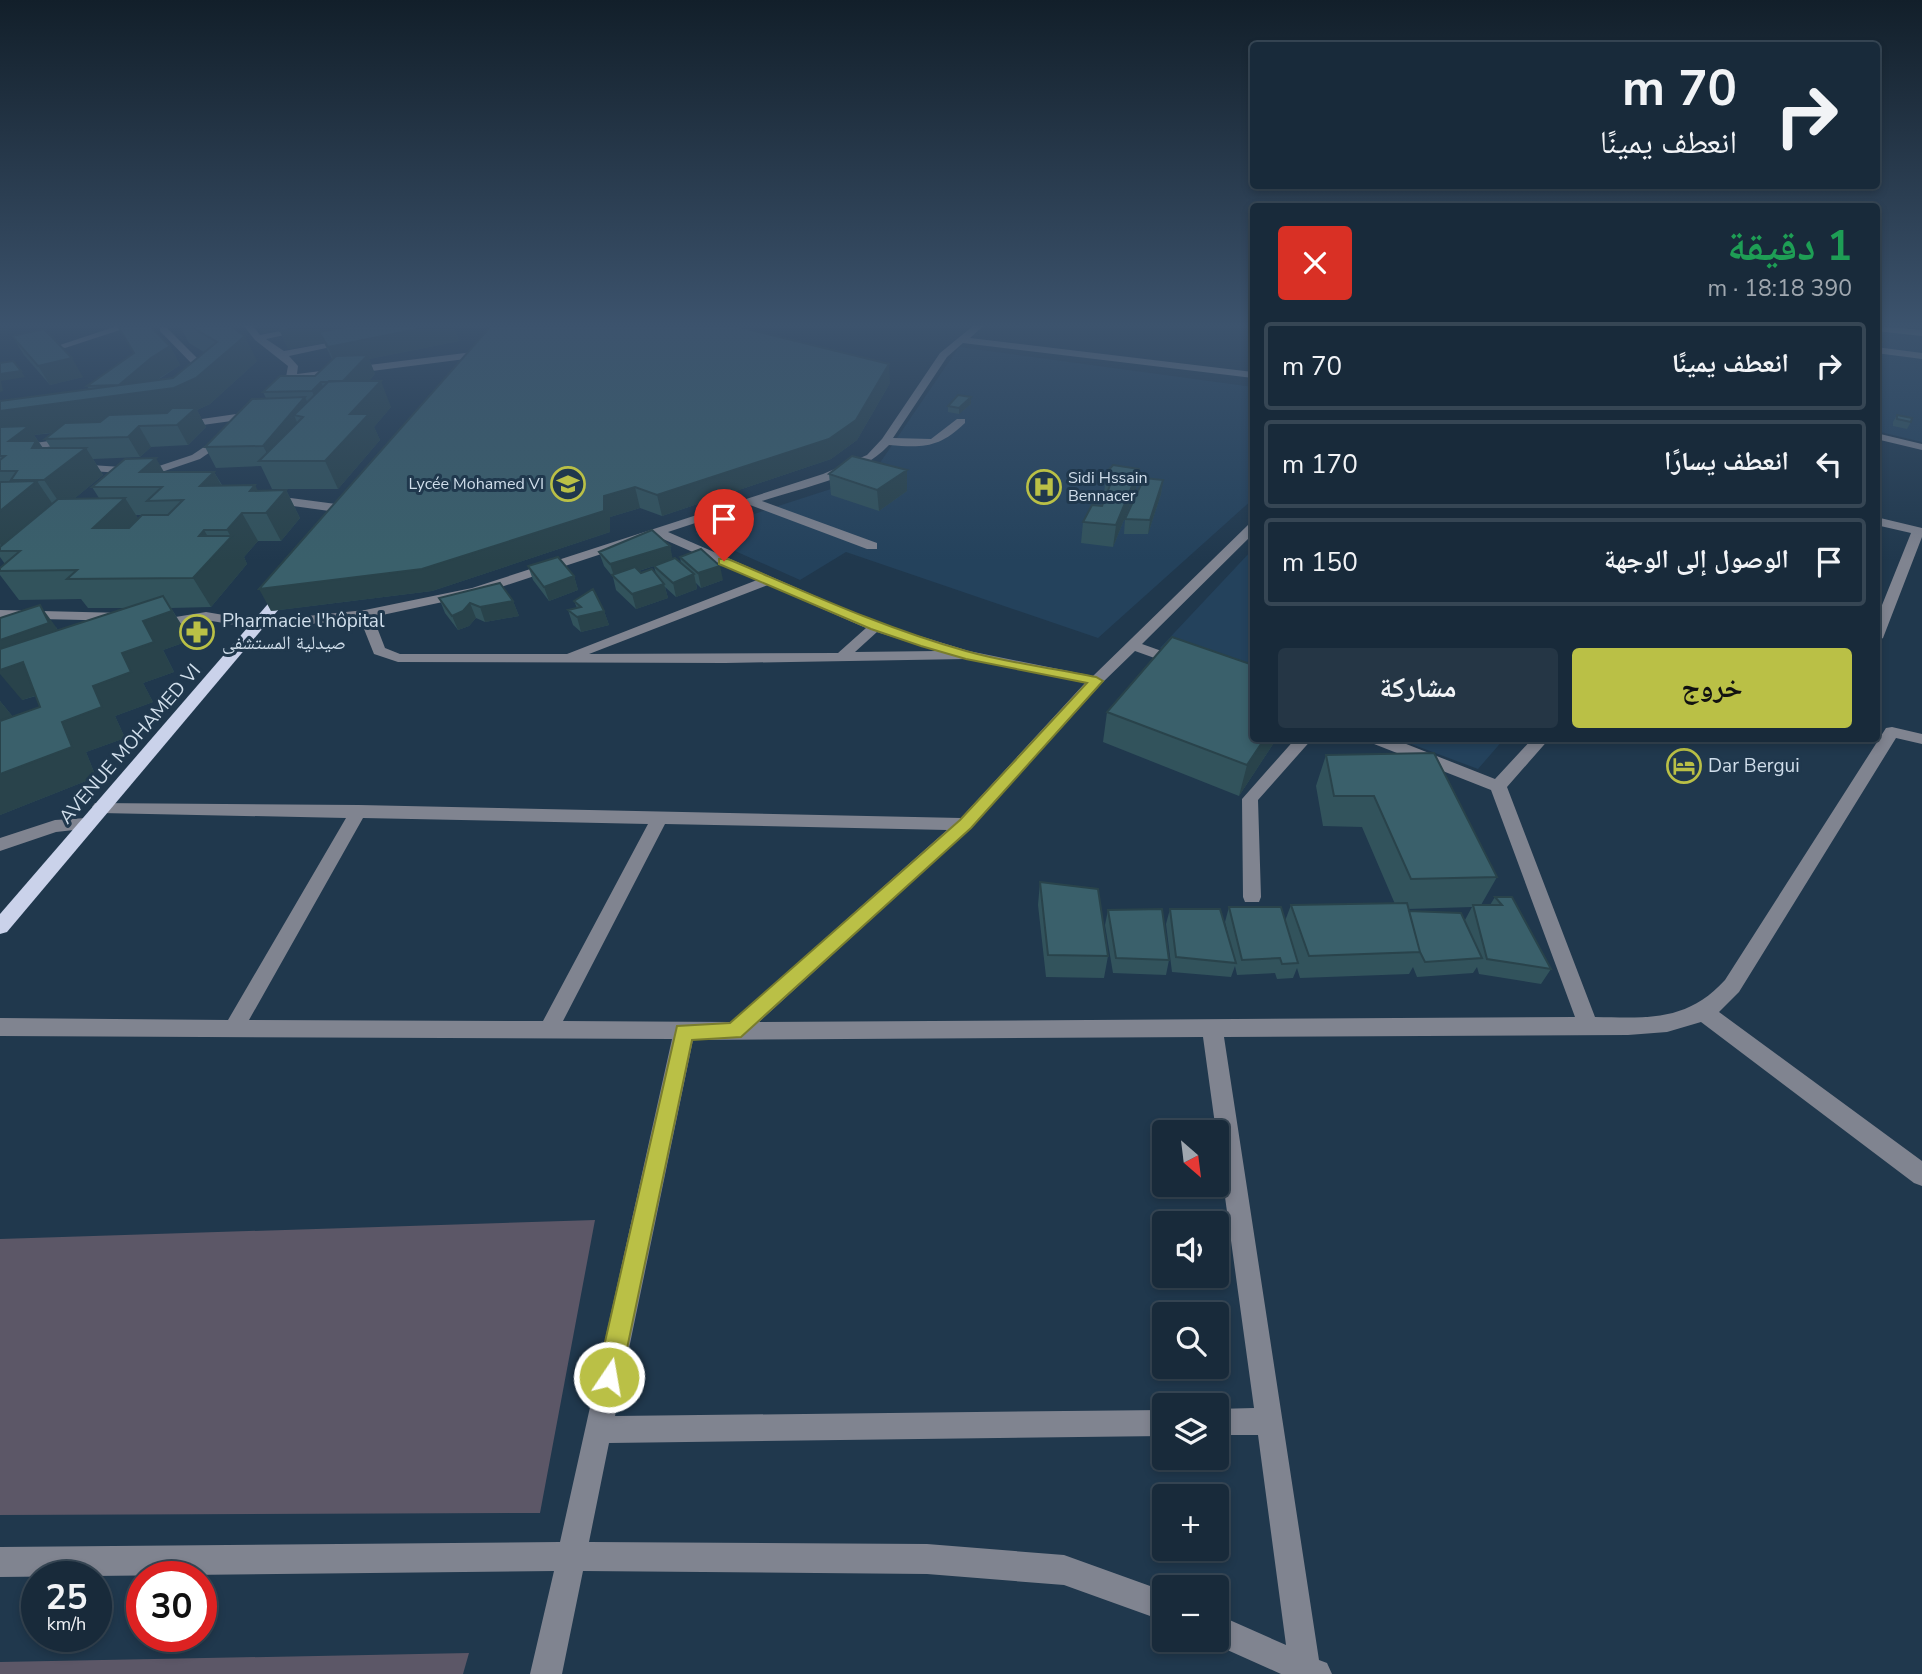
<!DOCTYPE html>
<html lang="ar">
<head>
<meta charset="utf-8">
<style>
	body { margin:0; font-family:"Nunito Sans","Noto Naskh Arabic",sans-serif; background:#253645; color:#f1f3f6; direction:rtl; height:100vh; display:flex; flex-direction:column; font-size:26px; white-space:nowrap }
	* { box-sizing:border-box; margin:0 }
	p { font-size:23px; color:#9fa7af }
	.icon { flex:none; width:38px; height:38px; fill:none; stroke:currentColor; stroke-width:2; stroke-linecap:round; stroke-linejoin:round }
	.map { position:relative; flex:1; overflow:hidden; direction:ltr }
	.sheet { position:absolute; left:1250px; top:203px; width:630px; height:539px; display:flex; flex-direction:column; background:#182a3a; border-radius:7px; box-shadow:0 4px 10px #0003,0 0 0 2px #364654; direction:rtl }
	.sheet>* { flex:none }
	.banner { position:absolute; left:1250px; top:42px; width:630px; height:147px; border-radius:7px; box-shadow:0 4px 10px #0003,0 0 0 2px #364654; direction:rtl; background:#182a3a; color:#f1f3f6; overflow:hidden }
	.needle { width:46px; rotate:152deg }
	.fabs { position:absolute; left:1152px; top:1120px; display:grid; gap:14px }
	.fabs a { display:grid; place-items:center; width:77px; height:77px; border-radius:7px; background:#182a3a; box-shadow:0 4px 10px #0003,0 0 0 2px #364654; font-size:35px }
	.speed { position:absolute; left:21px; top:1561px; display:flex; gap:14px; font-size:35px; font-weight:700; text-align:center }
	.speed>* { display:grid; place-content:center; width:91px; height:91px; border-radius:50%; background:#182a3a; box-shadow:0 4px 10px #0003,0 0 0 2px #364654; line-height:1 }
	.speed small { font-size:18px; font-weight:400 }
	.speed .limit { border:10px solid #d22; background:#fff; color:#111 }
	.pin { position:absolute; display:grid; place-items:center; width:60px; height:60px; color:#fff; margin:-72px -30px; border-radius:50% 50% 50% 0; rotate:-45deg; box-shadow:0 0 7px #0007 }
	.pin .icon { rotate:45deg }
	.me { position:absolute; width:77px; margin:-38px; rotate:12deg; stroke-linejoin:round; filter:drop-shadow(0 0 5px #0008) }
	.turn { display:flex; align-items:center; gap:24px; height:147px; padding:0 28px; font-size:32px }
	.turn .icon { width:91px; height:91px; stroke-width:2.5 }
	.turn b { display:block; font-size:49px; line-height:60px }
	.round { display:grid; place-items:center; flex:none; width:74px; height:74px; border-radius:7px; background:#253645 }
	.overview { display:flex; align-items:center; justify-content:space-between; height:119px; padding:0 28px }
	h1 { font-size:42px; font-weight:700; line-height:52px; color:#1e9e55 }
	.action { display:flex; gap:14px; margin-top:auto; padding:14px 28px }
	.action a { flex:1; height:80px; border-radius:7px; background:#bac046; color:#111; font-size:28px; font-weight:700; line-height:80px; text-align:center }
	.action a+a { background:#253645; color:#f1f3f6 }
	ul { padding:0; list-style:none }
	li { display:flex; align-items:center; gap:21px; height:88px; margin:0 14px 10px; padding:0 14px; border:4px solid #364654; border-radius:7px }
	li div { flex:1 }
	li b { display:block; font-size:26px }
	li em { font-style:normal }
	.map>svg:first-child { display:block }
</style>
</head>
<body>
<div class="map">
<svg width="1922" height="1674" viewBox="0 0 1922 1674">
	<rect width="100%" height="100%" fill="#20384d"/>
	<!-- built -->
	<path fill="#24425c" d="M1876,331L1922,335V442L1876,431Z
		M959,347L1253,387V499L1098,638L846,552L800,580L695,533L871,476Z
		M1253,549V683L1160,648Z
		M1398,739H1504L1478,769Z"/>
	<!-- green -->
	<path fill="#5c5767" d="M595,1220L540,1513L0,1515V1239Z
		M469,1653L463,1674H0V1662Z"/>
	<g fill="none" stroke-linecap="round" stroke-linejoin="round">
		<!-- minor -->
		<path fill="#808490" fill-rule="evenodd" d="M117,326H132L65,348L57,346Z
			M244,326H253L260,335L305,326H326L266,339L284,351L349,339L354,342L289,356L298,366L297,374L481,351L486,354L481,357L294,381L276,396L271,393L286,377L288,366L255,340Z
			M973,326H983L970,338L1253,372V378L963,343L947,357L893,438L931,439L957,419H965V423C939,448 923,448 889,445C858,478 804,487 762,501L877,543V549H867L750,505L668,532L880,624L969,651L1093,676L1249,524L1253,523V534L1142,644L1184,659L1186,662L1184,665H1174L1135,651L1101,684L971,828L759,1022L1575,1017L1491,790L1369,742L1367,738H1391L1495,779L1533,738H1550L1507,787L1595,1017C1647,1018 1687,1022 1725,980L1886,728L1892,727L1922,734V744L1896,738L1739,992L1719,1012L1922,1161V1186L1914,1183L1701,1022L1667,1032L1628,1035L1224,1037L1319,1660L1327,1663L1332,1674H1281L1205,1640H1216V1614L1286,1645L1258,1435H1216V1409L1254,1408L1203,1037L693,1040L615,1416L1164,1410V1436L609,1443L589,1542L927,1544L1064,1555L1164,1591V1621L1064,1585L927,1574L583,1571L562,1674H530L554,1571L0,1577V1547L560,1542L672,1039L0,1036V1018L228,1020L346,818L101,813L92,807L95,803L359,805L961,818L1085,683L966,659L725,663L398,662L374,654L360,619L259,629L206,620L156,628L149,624L151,621L206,612L259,621L365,610L472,588L823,474L867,455L882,439L940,353ZM656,536L757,580L567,654H400L385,648L373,617L480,594ZM768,585L866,628L838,653L589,654ZM877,632L938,651L855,652ZM363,818L648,824L543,1021L249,1020ZM665,824L947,830L731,1022L563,1021Z
			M1876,326L1922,330V336L1876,331Z
			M160,327H166L206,367L196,378L187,376L195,367L160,331Z
			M1876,347L1922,353V359L1876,353Z
			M256,409L261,412L253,418L181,428L176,425L181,422L250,412Z
			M1876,433L1922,444V450L1876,439Z
			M222,435L232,437L200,459L141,479L137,478L136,474L76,470L70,467L76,464L136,468L141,472L192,455Z
			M70,438L74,439V443L0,454V448Z
			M268,495L351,506L357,510L351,514L264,502L262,499Z
			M1876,517L1922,528V537L1883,638L1876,642V620L1911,533L1876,525Z
			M0,610L124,613L131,617L124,621L0,618Z
			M1296,738H1313L1258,800L1261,897L1259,902H1245L1243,897L1242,799Z
			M86,818L92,820L95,824L92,828L56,832L0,851V838L55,820Z"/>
		<!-- major -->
		<path fill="#cad2ea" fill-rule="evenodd" d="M285,589L292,593L290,596L7,932L0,934V914L280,590Z"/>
	</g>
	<!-- wall -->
	<path fill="#32535c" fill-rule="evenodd" d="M118,326L170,346L180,365L158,380L173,378L204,352L189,343L180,326H230L257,361L210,404L197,410L206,427L188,445L151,447L140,457L93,459L103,475L75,498H99L92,487L164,472H214L222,485L258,491L286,490L300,518L281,541H258L244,557L247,564L211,607L171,608L191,640L163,650L174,672L143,683L153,702L115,716L125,738L86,752L96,777L0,815V701L13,717L40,707L36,696L22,700L56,627L58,631L127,608H88L81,599L19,600L0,575V568L5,564L0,557V401L89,389L87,386L134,353ZM53,433L45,439L51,448H43L34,435ZM136,515H156L138,519Z
		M260,326H454L459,341L369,359L375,374L369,381L391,407L374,427L380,440L338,489H272L261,466L216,468L205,447L266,398L263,392L315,376L332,359L324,343L288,349L279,329L263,332Z
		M1876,330L1884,341L1880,347H1876Z
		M12,336L83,377L50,385L24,355Z
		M890,383L857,440L831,459L662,516L640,508L610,517V532L432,591L271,611Z
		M971,404L959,414L948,412V406Z
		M1897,415L1911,422L1907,429L1893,426V422Z
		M1139,469L1136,490L1113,547L1081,543L1083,522L1102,506L1107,495L1104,494L1106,473Z
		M829,474L907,491L879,511L831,495Z
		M1163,480L1161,494L1148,534H1124L1125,519Z
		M670,546L672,559L681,563L680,557L723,580L701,588L696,583L697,589L676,597L665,587L668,598L636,609L616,590L613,577L604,566L599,552ZM654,566L656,574L641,573L639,571Z
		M528,566L574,576L578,590L549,601L533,580Z
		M439,598L513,601L519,616L485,622L476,618L469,626L458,630L445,613Z
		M574,601L604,611L609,625L581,632L573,625L568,610L577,608Z
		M1107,712L1253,738H1277L1239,796L1103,742Z
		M1326,755L1497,877L1481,905H1490L1495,897L1551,969L1541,984L1479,974L1477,967L1473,973L1417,977L1413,967L1409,974L1300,978L1297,968L1293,978L1277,979L1275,973L1237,975L1235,966L1231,977L1172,972L1166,924L1170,909L1228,934L1225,922L1229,907L1285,921L1291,905L1395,904L1362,827L1323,826L1316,786ZM1472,907L1465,920L1409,911L1408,909Z
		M1040,882L1108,956L1104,978L1046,977L1038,905Z
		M1108,910L1169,960L1166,975L1113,973L1105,925Z"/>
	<!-- shaded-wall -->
	<path fill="#29434b" d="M0,326H32L0,331Z
		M260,326H293L263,332Z
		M305,326H387L319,332L324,343L288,349L280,331Z
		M433,326H454L459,341L369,359L375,374L351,401L328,347Z
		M245,336L257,361L210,404L197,410L206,427L188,445L177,425L188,414L34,435L46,453L0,440V411L119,385L151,358L170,346L180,365L161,377L144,392L174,388Z
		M72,358L83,377L50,385L38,366Z
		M889,364L890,383L857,440L831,459L662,516L657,495Z
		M21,371L25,377L1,381L3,391L0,392V374Z
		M381,381L391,407L374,427L380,440L338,489L325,461L350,414Z
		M321,382L329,401L320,411L312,391Z
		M305,397L314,417L294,415L301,432L271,461L263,446Z
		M971,397V404L959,414V408Z
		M139,426L151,447L140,457L128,437Z
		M86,448L103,475L63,508L44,480Z
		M156,458L172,486L162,487L140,472Z
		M1139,469L1136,490L1113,547L1116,525Z
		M907,470V491L879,511L877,490Z
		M214,472L229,499L200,486Z
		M1163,480L1161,494L1148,534L1150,520Z
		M37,481L56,509L6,551L0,544V511Z
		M255,485L268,510L286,490L300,518L281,541L266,513L250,491Z
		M635,487L640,508L610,517V532L432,591L271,611L259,589L604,496Z
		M125,498L143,526L111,556L93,528Z
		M242,513L258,541L244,557L247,564L211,607L193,578L199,536L204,530L217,552L231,537L227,530Z
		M670,546L673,560L616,578L614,576L610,564Z
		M720,566L723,580L701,588L698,573Z
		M694,574L697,589L676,597L673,583Z
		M574,576L578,590L549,601L544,587Z
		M664,584L668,598L636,609L632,594Z
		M163,596L191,640L163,650L174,672L143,683L153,702L115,716L125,738L86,752L96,777L0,815V774L62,722L93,686L122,653L143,621Z
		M513,601L519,616L485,622L480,607Z
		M470,603L476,618L469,626L458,630L452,616Z
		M40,605L56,627L65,646L0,668V640Z
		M604,611L609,625L581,632L577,617Z
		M23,662L47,692L22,700L0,674V670Z
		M0,701L13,717L0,722Z
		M1265,738H1277L1239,796L1247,765Z"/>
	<!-- building -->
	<path fill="#3a606b" stroke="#29434b" stroke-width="2" d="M118,326H150L170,346L151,358L119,385L87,386L134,353Z
		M190,326H230L245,336L196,378L174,388L0,411V401L173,378L217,342Z
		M279,326H305L280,331Z
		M350,326H433L328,347L319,332Z
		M491,326H735L889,364L856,420L829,439L657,495L635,487L604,496V511L422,569L259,589Z
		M44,329L72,358L38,366L12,336Z
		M1878,335H1880L1884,341L1876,340Z
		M368,355L343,381L321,382L312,391L263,392L280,376H315L336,356Z
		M13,361L21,371L0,374V363Z
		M329,381H381L350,414H369L325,461H259L303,417L294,415Z
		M958,395L971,397L959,408L948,406Z
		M305,397L263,446L205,447L252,399Z
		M172,408H196L177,425L139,426L128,437L45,439L65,423L100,422L109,415L167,413Z
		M1897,415L1912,418L1911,422L1897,419Z
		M29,426L9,441H36L32,448H86L44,480H11L17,471H0V460L5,456H0V427Z
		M852,456L907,470L877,490L829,474Z
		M156,458L140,472H214L200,486L255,485L250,491L286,490L266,513H242L227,530H204L199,536H232L193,578L67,579L77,570L0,571V568L20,551H0V547L58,499L125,498L93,528H129L142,515H168L183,500L147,501L162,487H92L125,459Z
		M1113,465L1139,469L1116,525L1083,522L1092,505L1102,506L1114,475L1106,473Z
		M1144,478L1163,480L1150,520L1125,519Z
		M37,481L0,511V482Z
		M652,530L670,546L610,564L599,552Z
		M701,549L720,566L698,573L680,557Z
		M558,557L574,576L544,587L528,566Z
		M675,558L694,574L673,583L654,566Z
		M635,567L641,573L652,569L664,584L632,594L612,575Z
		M500,583L513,601L480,607L470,603L463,611L452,616L439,598Z
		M593,589L604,611L577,617L568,610L581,607L574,601Z
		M163,596L172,611L143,621L154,642L122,653L131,672L93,686L102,707L62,722L72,747L0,774V721L40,707L23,662L0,670V649Z
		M40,605L49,623L0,640V618Z
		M1172,637L1253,665V738H1265L1247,765L1107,712Z
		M1434,753L1497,877L1411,879L1374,796H1334L1326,755Z
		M1040,882L1098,889L1108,956L1048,955Z
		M1495,897H1512L1551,969L1487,959L1473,905H1502Z
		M1407,903L1420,952L1309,956L1291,905Z
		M1229,907H1281L1298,963L1282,964L1280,958L1242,960Z
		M1162,909L1169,960L1116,958L1108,910Z
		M1170,909H1220L1236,963L1176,957Z
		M1409,911L1461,913L1482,958L1425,962L1420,952Z"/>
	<!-- sky -->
	<linearGradient id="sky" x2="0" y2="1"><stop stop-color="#121f2a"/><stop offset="0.58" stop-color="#3c536d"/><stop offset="1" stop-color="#3c536d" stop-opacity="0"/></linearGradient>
	<rect width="1922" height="561" fill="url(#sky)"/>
	<!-- route -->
	<path fill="#bac046" stroke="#797d2e" stroke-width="2" d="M719,559H728C806,592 883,628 966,651C1008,663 1053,668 1096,677L1103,681L971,828L741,1037L692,1040L621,1377L617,1385L609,1388L601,1385L597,1377L677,1026L730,1023L960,820L1087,683L966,659L921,646L871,629L719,564Z"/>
	<!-- icons -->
	<defs>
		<g id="university-ring" transform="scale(1.75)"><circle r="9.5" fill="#20384d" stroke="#bac046" stroke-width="1.5"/><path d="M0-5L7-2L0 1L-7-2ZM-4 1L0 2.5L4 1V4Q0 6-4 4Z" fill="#bac046"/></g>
		<g id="hospital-ring" transform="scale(1.75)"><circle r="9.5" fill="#20384d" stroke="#bac046" stroke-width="1.5"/><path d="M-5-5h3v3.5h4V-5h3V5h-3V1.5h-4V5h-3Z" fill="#bac046"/></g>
		<g id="pharmacy-ring" transform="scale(1.75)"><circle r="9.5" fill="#20384d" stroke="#bac046" stroke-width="1.5"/><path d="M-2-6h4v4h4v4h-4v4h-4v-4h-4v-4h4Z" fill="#bac046"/></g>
		<g id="hotel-ring" transform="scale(1.75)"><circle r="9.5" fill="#20384d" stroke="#bac046" stroke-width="1.5"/><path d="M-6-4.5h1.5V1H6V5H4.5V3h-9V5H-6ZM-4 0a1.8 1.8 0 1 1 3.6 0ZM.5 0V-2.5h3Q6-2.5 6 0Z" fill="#bac046"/></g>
	</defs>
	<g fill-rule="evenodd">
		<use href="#university-ring" x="568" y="484"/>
		<use href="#hospital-ring" x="1044" y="487"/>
		<use href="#pharmacy-ring" x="197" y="632"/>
		<use href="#hotel-ring" x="1684" y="766"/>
	</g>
	<g text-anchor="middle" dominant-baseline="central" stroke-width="6" stroke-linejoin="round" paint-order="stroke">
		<!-- far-poi labels -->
		<g font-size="16" fill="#d0deeb" stroke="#20384d" text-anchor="start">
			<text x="1068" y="478">Sidi Hssain<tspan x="1068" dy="18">Bennacer</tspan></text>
			<text x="544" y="484" text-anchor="end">Lycée Mohamed VI</text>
		</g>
		<!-- poi labels -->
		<g font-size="19" fill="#d0deeb" stroke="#20384d" text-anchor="start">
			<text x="222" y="621">Pharmacie l'hôpital<tspan x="222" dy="22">صيدلية المستشفى</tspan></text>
			<text x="1708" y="766">Dar Bergui</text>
		</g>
		<!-- street labels -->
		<g font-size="19" fill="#d0deeb" stroke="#20384d">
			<text transform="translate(130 744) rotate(-49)">AVENUE MOHAMED VI</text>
		</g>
	</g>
</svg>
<div class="fabs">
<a><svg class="needle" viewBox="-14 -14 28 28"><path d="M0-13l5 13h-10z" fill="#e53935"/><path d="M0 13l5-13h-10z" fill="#9fa7af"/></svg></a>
<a><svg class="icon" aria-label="sound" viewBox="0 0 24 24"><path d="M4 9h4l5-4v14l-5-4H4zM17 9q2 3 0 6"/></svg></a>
<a><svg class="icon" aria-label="search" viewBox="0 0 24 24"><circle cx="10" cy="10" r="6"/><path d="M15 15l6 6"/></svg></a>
<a><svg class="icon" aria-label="layers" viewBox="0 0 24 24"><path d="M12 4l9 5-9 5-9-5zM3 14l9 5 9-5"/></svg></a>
<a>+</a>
<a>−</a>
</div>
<div class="speed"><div>25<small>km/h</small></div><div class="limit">30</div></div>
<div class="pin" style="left:724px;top:561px;background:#d93025"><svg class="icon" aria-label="arrive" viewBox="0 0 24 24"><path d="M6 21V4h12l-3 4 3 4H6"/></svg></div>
<svg class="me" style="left:609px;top:1377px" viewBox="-20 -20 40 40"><circle r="17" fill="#bac046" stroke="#fff" stroke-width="3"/><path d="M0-11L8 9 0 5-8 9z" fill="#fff"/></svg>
<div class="banner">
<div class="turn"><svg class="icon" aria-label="right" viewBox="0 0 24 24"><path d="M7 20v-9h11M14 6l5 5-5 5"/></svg><div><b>70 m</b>انعطف يمينًا</div></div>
</div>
<section class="sheet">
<div class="overview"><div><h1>1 دقيقة</h1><p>390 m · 18:18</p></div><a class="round" style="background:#d93025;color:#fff"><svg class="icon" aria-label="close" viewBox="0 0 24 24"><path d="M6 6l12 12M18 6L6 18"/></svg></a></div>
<ul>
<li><svg class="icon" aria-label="right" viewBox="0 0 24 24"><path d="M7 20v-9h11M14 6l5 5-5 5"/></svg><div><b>انعطف يمينًا</b></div><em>70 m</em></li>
<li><svg class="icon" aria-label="left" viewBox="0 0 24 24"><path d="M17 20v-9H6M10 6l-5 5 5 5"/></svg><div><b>انعطف يسارًا</b></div><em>170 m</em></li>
<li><svg class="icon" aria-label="arrive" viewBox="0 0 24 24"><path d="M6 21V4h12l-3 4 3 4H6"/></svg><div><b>الوصول إلى الوجهة</b></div><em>150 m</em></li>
</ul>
<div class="action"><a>خروج</a><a>مشاركة</a></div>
</section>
</div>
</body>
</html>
